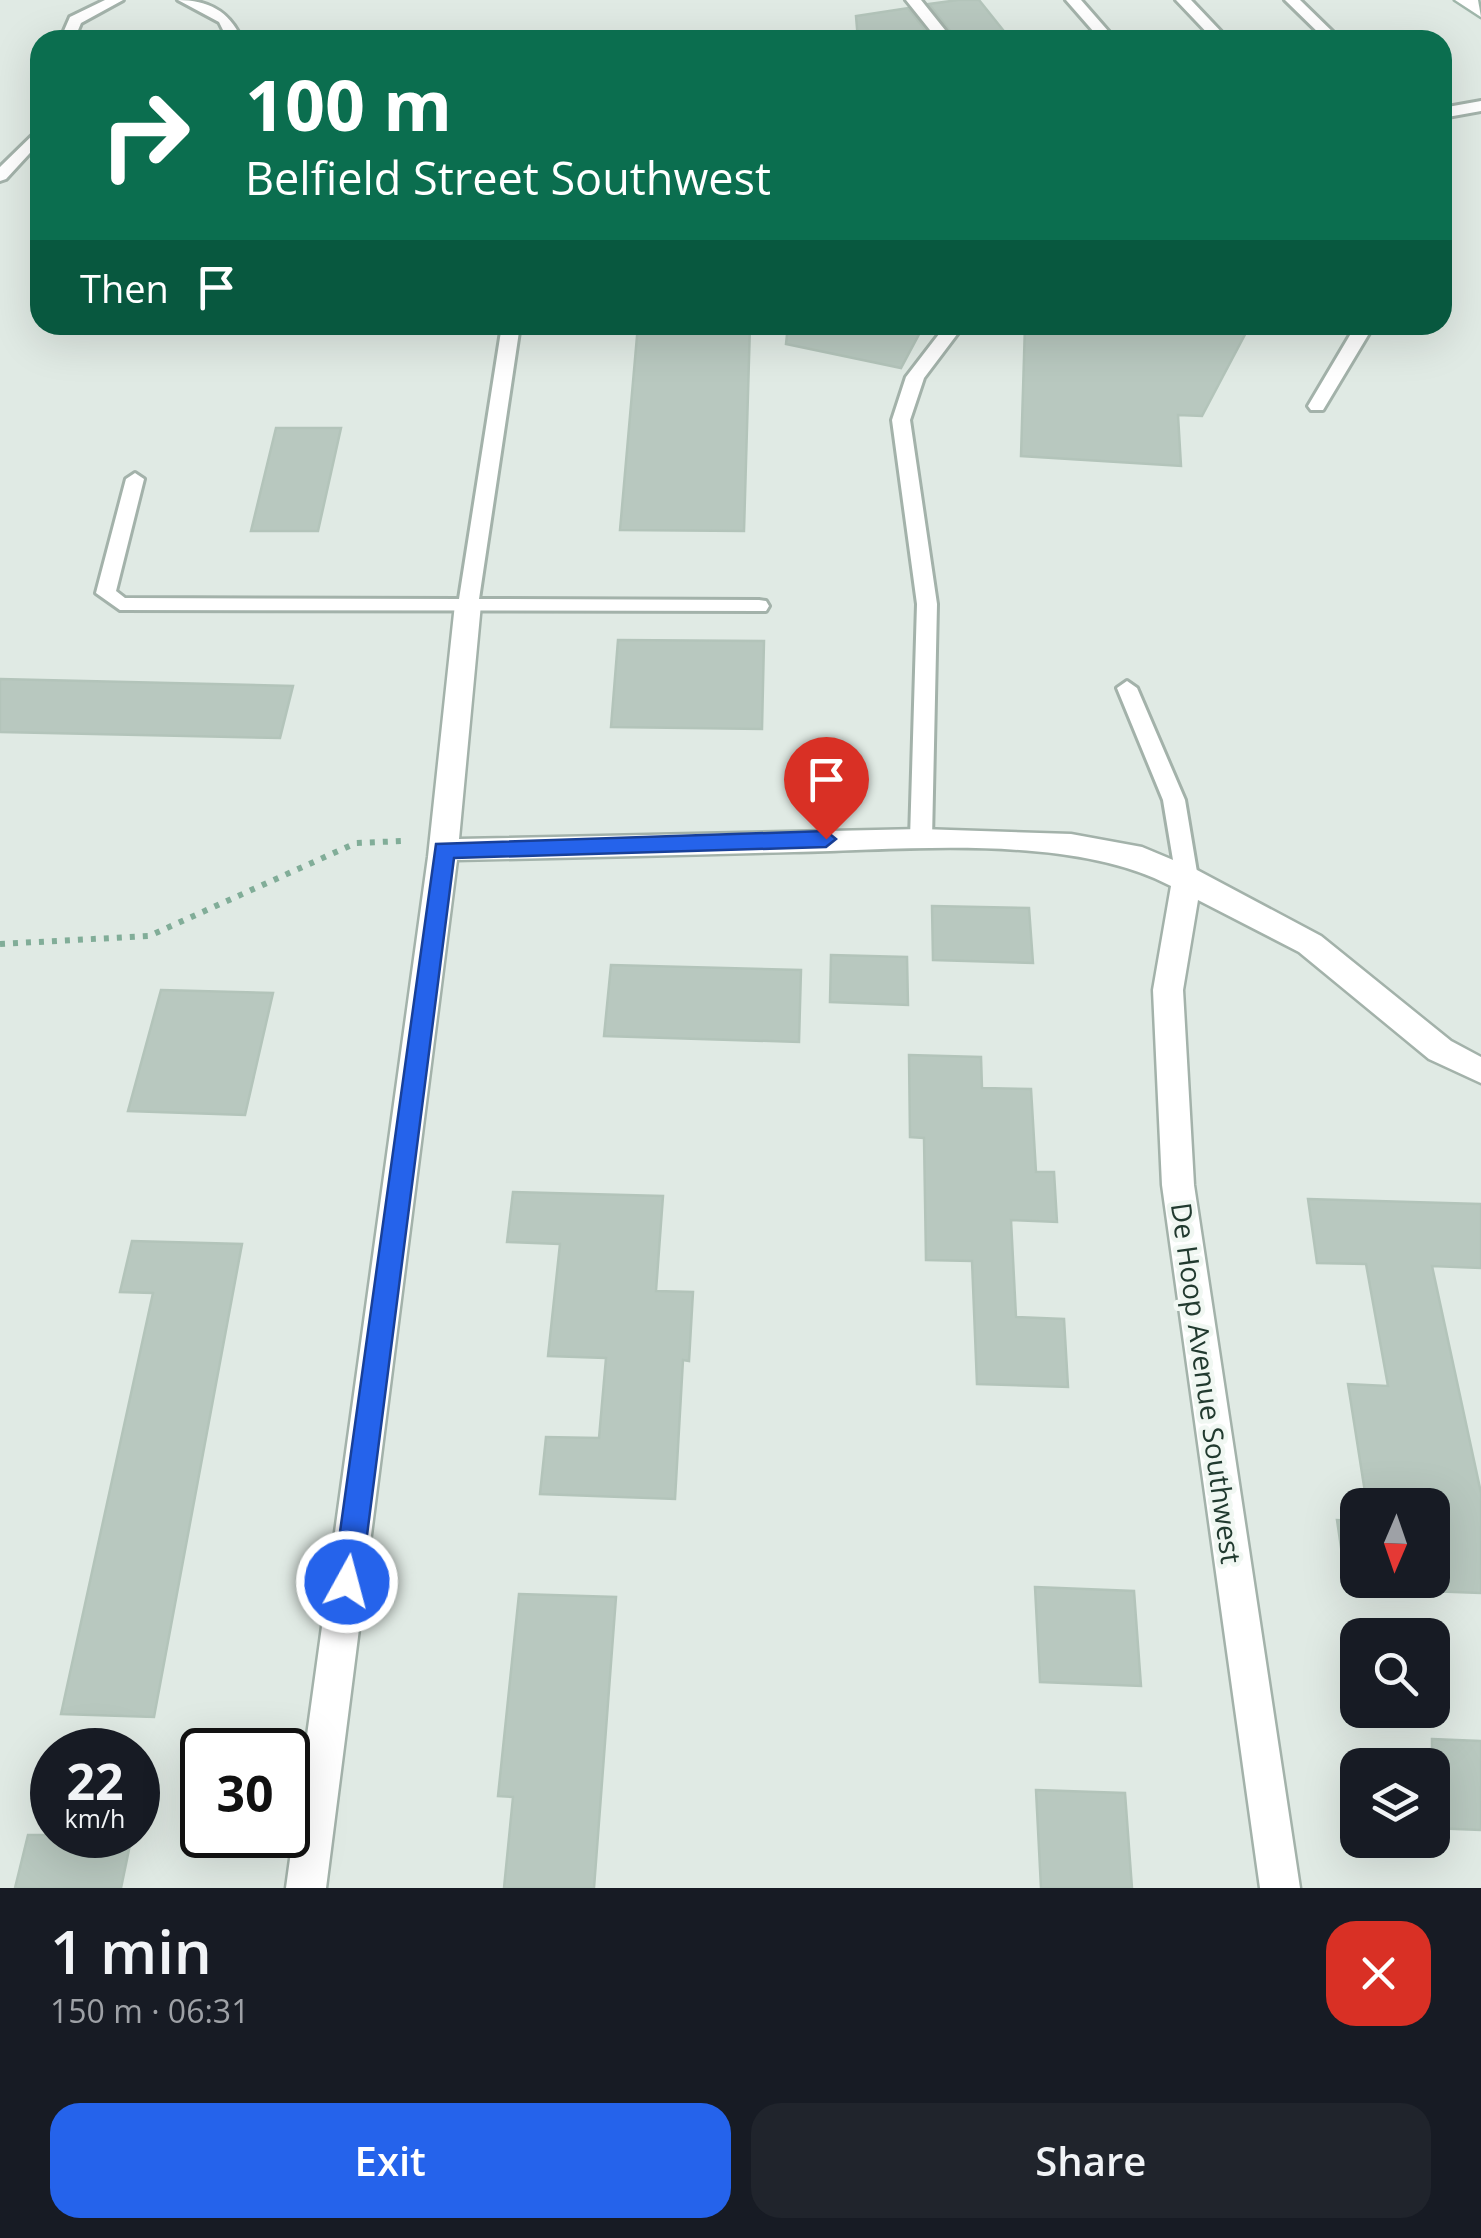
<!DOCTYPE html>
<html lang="en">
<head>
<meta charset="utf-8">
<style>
	body { margin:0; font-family:"Open Sans",sans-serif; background:#20242c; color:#f1f3f6; height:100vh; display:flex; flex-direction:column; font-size:38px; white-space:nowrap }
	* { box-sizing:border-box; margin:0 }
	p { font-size:32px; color:#9ea1a6 }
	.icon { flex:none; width:55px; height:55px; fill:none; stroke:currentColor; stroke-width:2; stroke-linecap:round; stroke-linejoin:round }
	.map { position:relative; height:1888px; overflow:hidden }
	.details { display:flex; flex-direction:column; background:#171b24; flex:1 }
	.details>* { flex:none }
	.hud { position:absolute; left:30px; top:30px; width:1422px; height:305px; border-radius:30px; box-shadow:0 10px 40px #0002; background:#0b6e4f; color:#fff; overflow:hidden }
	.needle { width:65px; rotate:182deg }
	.tools { position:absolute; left:1340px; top:1488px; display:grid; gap:20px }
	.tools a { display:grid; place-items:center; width:110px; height:110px; border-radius:20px; background:#171b24; box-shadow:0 10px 40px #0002; font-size:50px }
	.speed { position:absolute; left:30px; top:1728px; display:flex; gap:20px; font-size:50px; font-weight:700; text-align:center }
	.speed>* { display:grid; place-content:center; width:130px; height:130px; border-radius:50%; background:#171b24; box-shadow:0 10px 40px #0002; line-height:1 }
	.speed small { font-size:25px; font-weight:400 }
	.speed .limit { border:5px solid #111; border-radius:15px; background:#fff; color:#111 }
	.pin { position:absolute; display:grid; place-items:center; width:85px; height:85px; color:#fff; margin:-102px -42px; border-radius:50% 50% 50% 0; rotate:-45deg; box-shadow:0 0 10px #0007 }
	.pin .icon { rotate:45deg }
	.me { position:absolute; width:110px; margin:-55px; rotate:7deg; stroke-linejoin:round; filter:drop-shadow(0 0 8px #0008) }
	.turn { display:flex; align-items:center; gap:35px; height:210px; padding:0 50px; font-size:45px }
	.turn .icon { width:130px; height:130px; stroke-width:2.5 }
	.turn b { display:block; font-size:70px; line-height:85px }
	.then { display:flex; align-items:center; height:95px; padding:0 50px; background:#0003; gap:20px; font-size:38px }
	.round { display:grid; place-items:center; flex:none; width:105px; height:105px; border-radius:30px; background:#20242c }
	.overview { display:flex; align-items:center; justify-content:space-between; height:170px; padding:0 50px }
	h1 { font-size:60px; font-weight:600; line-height:75px }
	.cta { display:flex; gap:20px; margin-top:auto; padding:20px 50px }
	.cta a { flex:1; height:115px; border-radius:30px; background:#2563eb; color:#fff; font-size:40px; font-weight:600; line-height:115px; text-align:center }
	.cta a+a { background:#20242c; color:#f1f3f6 }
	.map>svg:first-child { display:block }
</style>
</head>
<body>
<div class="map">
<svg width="1481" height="1888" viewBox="0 0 1481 1888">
	<rect width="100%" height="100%" fill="#e0eae4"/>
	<!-- building -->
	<path fill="#b8c8bf" stroke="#b3c4ba" stroke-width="2.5" d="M958,0H979L1011,40H957L929,4Z
		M908,8L933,40H858L856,16Z
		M638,325H750L744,531L620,530Z
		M788,325H924L901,368L786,344Z
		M1025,325H1250L1202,416L1178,415L1181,466L1021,456Z
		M276,428H341L318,531H251Z
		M618,640L764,641L762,729L611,727Z
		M0,679L293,686L280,738L0,732Z
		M932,906L1029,908L1033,963L933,960Z
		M831,955L907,957L908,1005L830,1002Z
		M611,965L801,970L799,1042L604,1036Z
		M161,990L273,993L245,1115L128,1111Z
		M909,1055L981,1057L982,1088L1031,1089L1036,1172H1054L1057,1222L1011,1220L1016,1317L1064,1319L1068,1387L977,1384L972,1261L926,1260L924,1138L910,1137Z
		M513,1192L663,1196L656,1291L693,1292L689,1361L683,1360L675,1499L540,1494L546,1437L599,1438L606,1358L548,1356L560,1244L507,1242Z
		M1308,1199L1481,1204V1268L1432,1266L1481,1493V1593L1347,1588L1337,1520L1358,1521V1580H1432V1505H1367L1348,1384L1388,1386L1366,1264L1317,1263Z
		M132,1241L242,1244L154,1717L61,1714L153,1293L120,1292Z
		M1035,1587L1134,1591L1141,1686L1040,1682Z
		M519,1594L616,1597L594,1888H504L513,1797L498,1796Z
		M1432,1739L1481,1741V1830L1432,1828Z
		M1036,1790L1125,1793L1132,1888H1041Z
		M28,1835H132L121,1888H15Z"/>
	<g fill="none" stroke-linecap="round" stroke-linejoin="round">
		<!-- lane casing -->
		<g stroke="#a3b2aa" stroke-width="6">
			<path id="lane" d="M105,0H123L81,23L74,40H60L70,17Z
				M178,0C208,0 229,11 241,38L219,40L226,36L219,22Z
				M906,0H921L953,40H938Z
				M1066,0H1081L1116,40H1101Z
				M1176,0H1191L1229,40H1214Z
				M1285,0H1300L1341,40H1326Z
				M1481,101V111L1442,118V108Z
				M40,128V142L6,179L0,181V167Z
				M502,325H520L479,599L759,600L766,601L769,606L766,611L120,610L96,593L126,479L135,473L144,479L116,591L125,598L459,599Z
				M946,325H964L924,378L910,420L937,604L932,839L921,847L910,839L917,604L892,420L906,377Z
				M1356,325H1374L1323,410H1311L1308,406Z
				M1127,681L1137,688L1185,800L1198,878L1195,884L1187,886L1176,878L1163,800L1117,688Z"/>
		</g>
		<!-- street casing -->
		<g stroke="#a3b2aa" stroke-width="5">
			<path id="street" d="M468,595L481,604L459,839L921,829L1071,834L1142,847L1197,870L1321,936L1451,1041L1481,1057V1083L1429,1059L1299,952L1198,900L1183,990L1194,1185L1300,1888H1260L1162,1185L1153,990L1171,886C1070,833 907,850 794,852C682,855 569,858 457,860L326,1888H286L428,857L455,604Z"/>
		</g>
		<!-- secondary casing -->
		<g stroke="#9fb6aa" stroke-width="5">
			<path id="secondary" d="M1455,0H1478L1481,17Z"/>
		</g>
		<!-- path -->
		<path stroke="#81ad98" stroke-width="6" stroke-dasharray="5 8" stroke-linecap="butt" d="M0,944L149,936L356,843L403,841"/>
		<!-- lane -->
		<use href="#lane" fill="#fff" fill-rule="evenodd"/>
		<!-- street -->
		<use href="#street" fill="#fff" fill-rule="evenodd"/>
		<!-- secondary -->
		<use href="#secondary" fill="#fff" fill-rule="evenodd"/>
	</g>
	<!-- route -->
	<path fill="#2563eb" stroke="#184099" stroke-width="2.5" d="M826,831L836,839L826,847L454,858L361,1582L357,1592L347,1596L337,1592L333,1582L436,844Z"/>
	<g text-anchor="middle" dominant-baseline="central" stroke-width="9" stroke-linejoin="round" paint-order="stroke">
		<!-- street labels -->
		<g font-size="28" fill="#213a2f" stroke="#f0f7f2">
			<text transform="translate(1207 1383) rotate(82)">De Hoop Avenue Southwest</text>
		</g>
	</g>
</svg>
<div class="tools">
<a><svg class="needle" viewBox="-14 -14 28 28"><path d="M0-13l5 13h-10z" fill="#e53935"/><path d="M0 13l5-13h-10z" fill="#9ea1a6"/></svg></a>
<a><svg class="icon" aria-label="search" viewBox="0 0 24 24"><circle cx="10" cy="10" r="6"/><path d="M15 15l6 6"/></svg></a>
<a><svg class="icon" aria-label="layers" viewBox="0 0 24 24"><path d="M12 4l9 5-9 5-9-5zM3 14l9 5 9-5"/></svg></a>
</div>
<div class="speed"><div>22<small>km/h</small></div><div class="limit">30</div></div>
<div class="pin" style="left:826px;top:839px;background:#d93025"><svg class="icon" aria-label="arrive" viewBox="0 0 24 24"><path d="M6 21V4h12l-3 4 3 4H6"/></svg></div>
<svg class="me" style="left:347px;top:1582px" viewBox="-20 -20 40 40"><circle r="17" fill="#2563eb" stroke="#fff" stroke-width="3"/><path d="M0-11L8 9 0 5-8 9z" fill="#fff"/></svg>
<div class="hud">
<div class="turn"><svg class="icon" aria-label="right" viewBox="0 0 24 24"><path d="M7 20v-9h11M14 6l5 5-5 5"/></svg><div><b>100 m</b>Belfield Street Southwest</div></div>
<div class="then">Then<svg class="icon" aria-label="arrive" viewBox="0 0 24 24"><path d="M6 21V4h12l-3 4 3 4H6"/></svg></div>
</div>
</div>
<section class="details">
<div class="overview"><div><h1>1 min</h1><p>150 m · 06:31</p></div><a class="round" style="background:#d93025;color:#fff"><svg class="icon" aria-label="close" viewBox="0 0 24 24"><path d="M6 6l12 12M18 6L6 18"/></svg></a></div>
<div class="cta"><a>Exit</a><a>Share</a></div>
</section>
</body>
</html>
